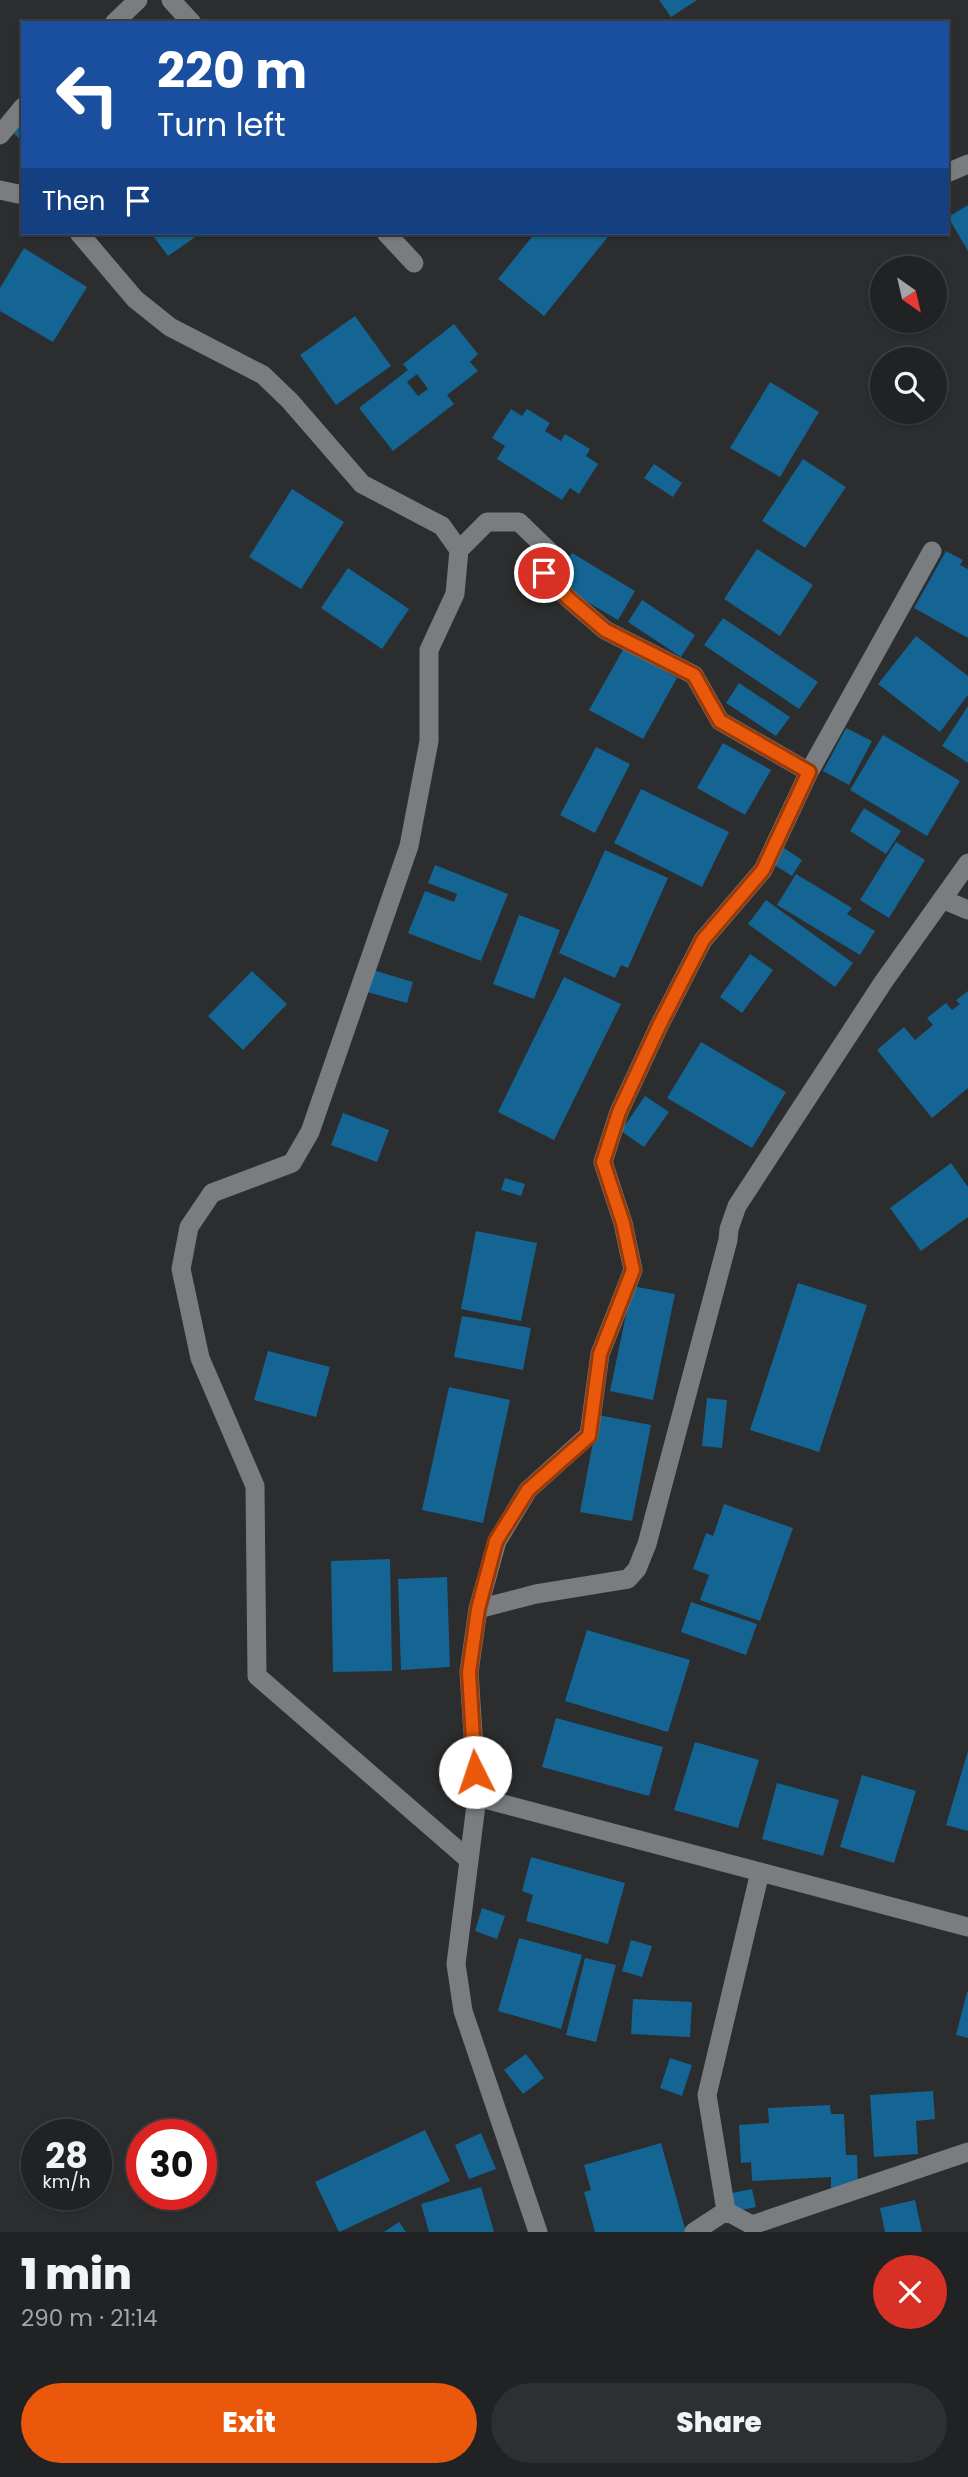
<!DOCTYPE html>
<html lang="en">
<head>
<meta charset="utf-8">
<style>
	body { margin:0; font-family:Poppins,sans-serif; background:#2d2f30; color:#f1f3f6; height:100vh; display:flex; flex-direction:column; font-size:26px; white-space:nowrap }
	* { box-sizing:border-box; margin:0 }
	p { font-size:23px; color:#a2a4a6 }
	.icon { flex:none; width:38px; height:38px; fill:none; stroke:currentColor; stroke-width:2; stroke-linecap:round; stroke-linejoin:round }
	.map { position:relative; height:2232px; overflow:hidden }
	.details { display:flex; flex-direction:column; background:#202223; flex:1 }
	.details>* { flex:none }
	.banner { position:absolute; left:21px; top:21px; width:928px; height:214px; border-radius:0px; box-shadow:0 2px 5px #0004,0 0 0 2px #3d3f41; background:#1a4fa0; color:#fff; overflow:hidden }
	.needle { width:46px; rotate:146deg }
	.buttons { position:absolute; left:870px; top:256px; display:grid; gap:14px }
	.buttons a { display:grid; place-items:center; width:77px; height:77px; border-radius:50%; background:#202223; box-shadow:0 2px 5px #0004,0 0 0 2px #3d3f41; font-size:35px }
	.speed { position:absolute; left:21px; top:2119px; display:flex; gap:14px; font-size:35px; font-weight:700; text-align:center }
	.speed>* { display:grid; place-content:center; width:91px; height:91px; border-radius:50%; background:#202223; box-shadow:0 2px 5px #0004,0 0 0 2px #3d3f41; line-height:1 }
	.speed small { font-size:18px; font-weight:400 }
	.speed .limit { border:10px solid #d22; background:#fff; color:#111 }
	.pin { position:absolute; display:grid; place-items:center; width:60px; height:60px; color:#fff; margin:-30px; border:4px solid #fff; border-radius:50%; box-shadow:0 2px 7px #0007 }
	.me { position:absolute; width:77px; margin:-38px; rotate:356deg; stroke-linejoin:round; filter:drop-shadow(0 0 5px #0008) }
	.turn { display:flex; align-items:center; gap:24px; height:147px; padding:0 21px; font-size:32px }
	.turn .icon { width:91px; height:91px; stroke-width:2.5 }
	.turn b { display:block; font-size:49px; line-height:60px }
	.then { display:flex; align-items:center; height:66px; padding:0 21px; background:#0003; gap:14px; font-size:26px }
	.round { display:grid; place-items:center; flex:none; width:74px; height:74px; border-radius:37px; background:#2d2f30 }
	.summary { display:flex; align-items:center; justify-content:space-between; height:119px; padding:0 21px }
	h1 { font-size:42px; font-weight:800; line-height:52px }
	.action { display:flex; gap:14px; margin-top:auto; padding:14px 21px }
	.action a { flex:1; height:80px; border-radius:42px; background:#ea580c; color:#fff; font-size:28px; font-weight:800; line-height:80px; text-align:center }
	.action a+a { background:#2d2f30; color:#f1f3f6 }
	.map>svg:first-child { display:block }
</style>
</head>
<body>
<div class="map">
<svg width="968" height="2232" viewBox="0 0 968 2232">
	<rect width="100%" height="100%" fill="#2b2d2f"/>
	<!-- building -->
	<path fill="#146593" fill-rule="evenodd" d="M659,0H697L671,17Z
		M23,110V142L7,127Z
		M968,205V251L948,217Z
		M151,233H201L168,256Z
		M535,233H611L544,316L498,279Z
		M24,248L87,287L53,342L0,311V288Z
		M355,316L391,366L336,405L300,355Z
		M454,324L478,354L470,362L478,371L447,395L454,404L393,451L359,408L408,370L403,364ZM417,374L428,389L418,396L407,382Z
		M770,382L819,412L780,477L730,448Z
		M511,409L522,416L527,409L550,423L545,431L561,441L565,434L590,449L586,456L598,464L579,494L570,488L562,500L497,459L505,446L492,438Z
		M803,459L846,487L805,548L762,521Z
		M654,464L682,483L673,497L644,478Z
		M292,489L344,522L301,589L249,557Z
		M757,549L813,585L780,636L724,599Z
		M946,551L963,560L960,565L968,569V638L914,608Z
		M572,553L635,591L618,620L554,582Z
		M348,568L409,609L382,649L321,608Z
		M642,600L695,635L681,657L628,622Z
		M723,618L818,682L799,709L704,645Z
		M916,636L968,676V695L940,732L878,684Z
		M624,648L677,678L643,739L589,710Z
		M739,683L790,717L776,736L726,703Z
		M968,706V763L942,746Z
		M846,728L872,741L849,785L823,771Z
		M883,735L960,781L927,836L850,790Z
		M723,743L771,770L745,815L697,788Z
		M596,747L630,764L595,833L560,815Z
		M641,789L729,832L702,887L614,843Z
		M864,808L901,831L886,854L850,831Z
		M896,842L925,860L889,918L860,900Z
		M784,848L802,860L792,876L773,864Z
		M605,850L668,878L628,968L621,965L615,978L559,953Z
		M435,865L508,894L481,961L408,933L425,891L454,902L457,894L428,883Z
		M796,874L852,908L847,914L875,931L860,955L777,905Z
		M766,900L853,963L835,987L748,924Z
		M519,915L560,930L534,999L493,984Z
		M750,954L773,970L742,1013L720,997Z
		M373,970L413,982L407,1003L367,992Z
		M252,971L287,1004L243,1050L208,1016Z
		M564,977L621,1004L554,1140L498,1112Z
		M968,991V1088L932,1118L877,1050L904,1027L915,1040L933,1025L927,1018L946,1003L952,1010L960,1004L956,1000Z
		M701,1042L786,1092L752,1148L667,1098Z
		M645,1096L669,1112L644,1147L621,1131Z
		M343,1113L389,1130L377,1162L331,1145Z
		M951,1163L968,1187V1217L921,1251L890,1208Z
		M505,1178L525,1184L521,1196L501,1190Z
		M476,1231L537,1243L521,1321L461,1309Z
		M798,1283L867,1305L819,1452L750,1430Z
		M632,1286L675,1294L653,1400L610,1391Z
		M462,1316L531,1328L523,1370L454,1357Z
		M268,1351L330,1367L316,1417L254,1400Z
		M449,1387L510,1400L483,1523L422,1510Z
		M707,1398L727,1400L722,1448L702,1446Z
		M598,1415L651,1425L632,1521L580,1512Z
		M724,1504L793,1528L760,1621L700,1600L709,1575L693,1569L706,1533L713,1536Z
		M390,1559L392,1671L333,1672L331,1561Z
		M447,1577L450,1667L401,1670L398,1579Z
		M691,1602L757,1624L746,1655L681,1632Z
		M587,1630L690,1660L668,1732L565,1701Z
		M556,1718L663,1747L649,1796L542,1767Z
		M695,1742L759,1760L738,1828L674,1810Z
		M968,1751V1831L946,1825Z
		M862,1775L916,1791L894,1863L840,1847Z
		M777,1783L839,1800L823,1856L762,1839Z
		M531,1857L625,1883L608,1944L526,1921L533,1895L522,1891Z
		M482,1908L505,1916L497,1939L475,1931Z
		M519,1938L582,1955L561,2029L498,2011Z
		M631,1940L652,1946L642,1977L622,1971Z
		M585,1958L616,1965L596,2042L566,2035Z
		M967,1992H968V2038L956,2035Z
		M633,1999L692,2002L690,2037L631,2034Z
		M526,2054L544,2078L523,2094L504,2070Z
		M670,2058L692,2065L682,2096L660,2088Z
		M933,2091L935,2119L916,2121L918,2154L874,2157L870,2095Z
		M830,2105L831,2114H844L846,2155H857L858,2186L831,2188V2177L752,2181L751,2162L741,2163L739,2125L769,2123L768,2108Z
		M425,2130L450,2181L339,2232L315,2182Z
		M481,2133L496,2169L469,2179L455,2145Z
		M661,2143L686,2232H595L584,2192L591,2190L584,2165Z
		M481,2187L494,2232H429L421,2204Z
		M752,2189L756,2207L732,2212L727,2194Z
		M915,2200L922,2232H885L880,2208Z
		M399,2222L406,2232H384Z"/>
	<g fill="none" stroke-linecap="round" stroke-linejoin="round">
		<!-- minor -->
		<path stroke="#7a7d7f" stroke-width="19" d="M171,0L192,23
			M114,23L138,0
			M0,135L23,107
			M947,173L968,164
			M0,190L23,195
			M79,233L135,299L170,327L263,375L290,401L362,484L442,526L459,550L487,522H519L551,553L544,573L569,599L605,630L694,675L720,721L809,772
			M386,233L414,263
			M459,550L455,594L429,650V741L409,846L310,1132L292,1163L212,1193L189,1227L181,1269L200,1358L255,1486L257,1676L468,1859
			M942,899L968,910
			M478,1609L536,1594L628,1579L637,1569L647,1544L728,1240L729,1229L737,1206L884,981L968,863
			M477,1797L968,1927
			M760,1872L707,2095L726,2211L752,2225L968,2152
			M538,2232L463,2011L456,1964L477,1797L469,1672L478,1609L497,1541L528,1490L589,1435L600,1354L633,1270L623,1223L603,1162L619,1112L659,1026L703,940L763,870L809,772L932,551
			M694,2232L726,2211"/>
	</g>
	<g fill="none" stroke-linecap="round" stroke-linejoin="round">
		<!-- route casing -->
		<g stroke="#983908" stroke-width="18">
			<path id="route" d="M475,1772L469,1672L478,1609L496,1541L528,1490L589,1436L600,1354L633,1270L623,1223L603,1162L619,1112L659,1026L703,940L763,870L809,772L720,721L694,675L605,630L569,599L544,573"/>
		</g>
		<!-- route -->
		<use href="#route" stroke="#ea580c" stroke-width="12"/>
	</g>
</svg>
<div class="buttons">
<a><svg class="needle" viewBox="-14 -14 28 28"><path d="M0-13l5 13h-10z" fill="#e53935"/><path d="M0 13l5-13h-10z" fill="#a2a4a6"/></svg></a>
<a><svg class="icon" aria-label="search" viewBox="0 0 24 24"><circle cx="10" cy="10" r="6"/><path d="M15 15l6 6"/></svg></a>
</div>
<div class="speed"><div>28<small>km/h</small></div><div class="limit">30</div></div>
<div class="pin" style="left:544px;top:573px;background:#d93025"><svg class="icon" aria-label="arrive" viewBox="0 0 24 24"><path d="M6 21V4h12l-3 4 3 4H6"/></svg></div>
<svg class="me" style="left:475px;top:1772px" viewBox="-20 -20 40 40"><circle r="19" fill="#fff"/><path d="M0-13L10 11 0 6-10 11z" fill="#ea580c"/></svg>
<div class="banner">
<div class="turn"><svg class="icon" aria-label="left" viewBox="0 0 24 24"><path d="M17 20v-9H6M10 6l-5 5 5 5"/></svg><div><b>220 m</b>Turn left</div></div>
<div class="then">Then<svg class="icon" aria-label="arrive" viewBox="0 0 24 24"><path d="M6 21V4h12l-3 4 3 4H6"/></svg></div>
</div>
</div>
<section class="details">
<div class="summary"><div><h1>1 min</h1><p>290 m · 21:14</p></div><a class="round" style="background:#d93025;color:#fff"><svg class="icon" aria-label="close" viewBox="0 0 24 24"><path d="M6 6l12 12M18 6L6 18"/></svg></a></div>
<div class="action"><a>Exit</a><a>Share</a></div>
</section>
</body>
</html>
